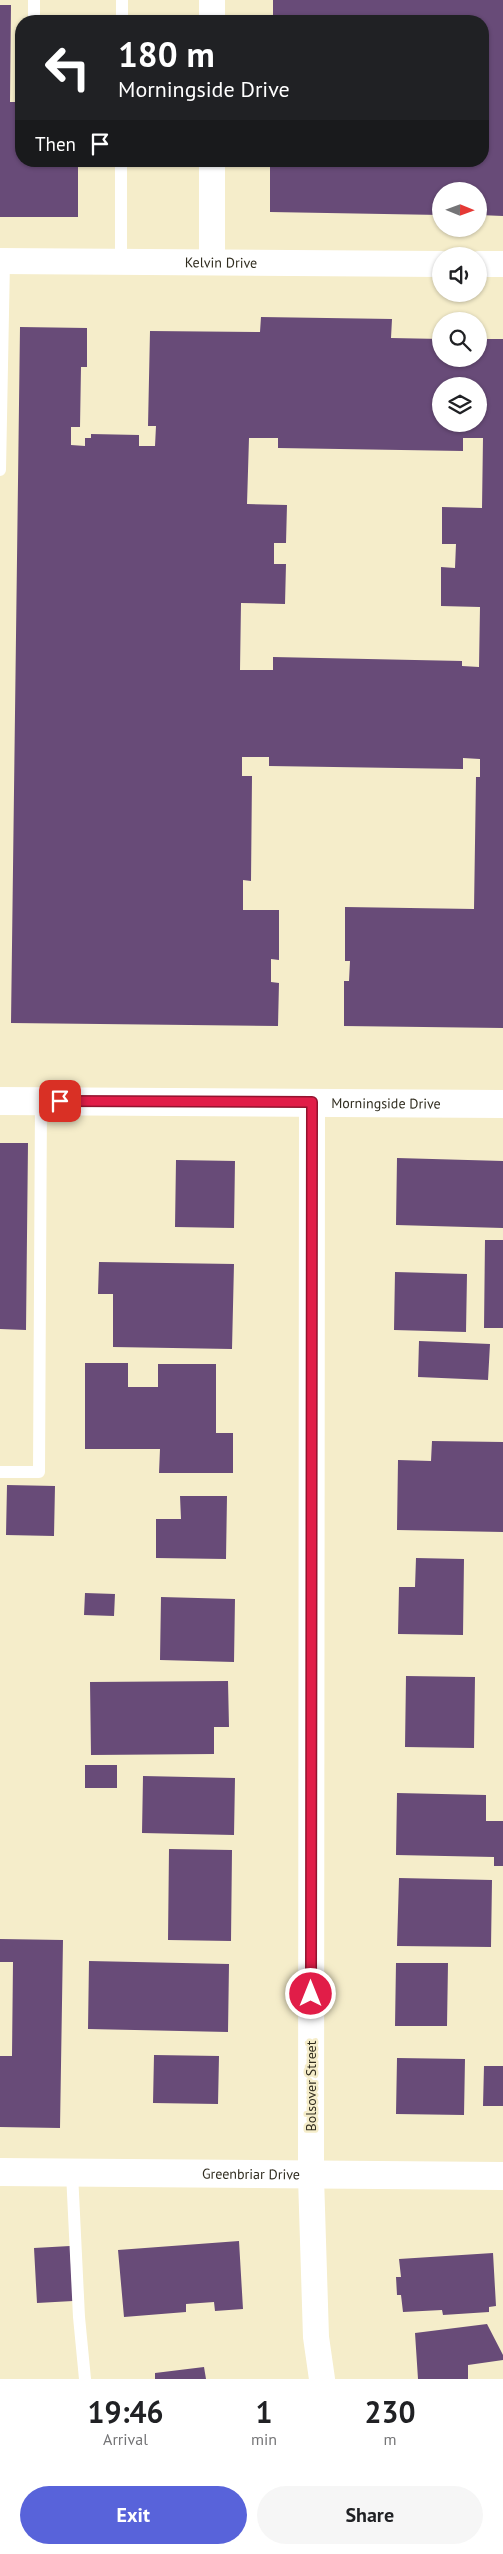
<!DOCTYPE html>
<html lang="en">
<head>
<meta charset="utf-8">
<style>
	body { margin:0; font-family:"PT Sans",sans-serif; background:#f6f6f6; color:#202124; height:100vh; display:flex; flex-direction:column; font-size:19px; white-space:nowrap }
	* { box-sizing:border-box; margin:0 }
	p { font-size:16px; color:#757577 }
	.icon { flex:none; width:28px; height:28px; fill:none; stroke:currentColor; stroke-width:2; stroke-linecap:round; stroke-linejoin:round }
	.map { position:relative; height:2379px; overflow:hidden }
	.drawer { display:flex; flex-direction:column; background:#fff; flex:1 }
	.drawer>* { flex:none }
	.banner { position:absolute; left:15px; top:15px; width:474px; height:152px; border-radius:20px; box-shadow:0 1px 4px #0004; background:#202124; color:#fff; overflow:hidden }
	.needle { width:32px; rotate:91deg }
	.tools { position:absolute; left:432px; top:182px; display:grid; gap:10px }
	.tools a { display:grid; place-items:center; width:55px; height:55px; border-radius:50%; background:#fff; box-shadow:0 1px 4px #0004; font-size:25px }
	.pin { position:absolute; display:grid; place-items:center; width:42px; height:42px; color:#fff; margin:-21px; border-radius:10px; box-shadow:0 2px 8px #0006 }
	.me { position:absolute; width:55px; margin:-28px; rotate:0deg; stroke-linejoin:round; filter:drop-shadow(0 0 4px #0008) }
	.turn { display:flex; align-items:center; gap:18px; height:105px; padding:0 20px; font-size:22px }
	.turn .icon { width:65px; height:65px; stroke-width:2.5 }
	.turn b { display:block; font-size:35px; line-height:42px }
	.then { display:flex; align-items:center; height:48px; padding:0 20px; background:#0003; gap:10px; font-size:19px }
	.eta { display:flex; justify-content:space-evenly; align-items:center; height:85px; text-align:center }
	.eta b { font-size:30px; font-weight:700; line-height:35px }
	.action { display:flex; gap:10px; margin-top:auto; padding:10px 20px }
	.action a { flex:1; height:58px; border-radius:30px; background:#5863da; color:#fff; font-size:20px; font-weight:700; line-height:58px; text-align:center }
	.action a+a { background:#f6f6f6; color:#202124 }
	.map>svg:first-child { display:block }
</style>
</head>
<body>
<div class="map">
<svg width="503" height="2379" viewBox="0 0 503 2379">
	<rect width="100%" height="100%" fill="#f5edca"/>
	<!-- building -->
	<path fill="#684b78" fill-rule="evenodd" d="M273,0H503V216L479,215V191H441V215L270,212V161H482V21H273Z
		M0,5H11L10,102H21V161H78V217H0Z
		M261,317L392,319L391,338L441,339V359H479V339H503V1028L344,1026V981H349L350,961H345V907L474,909L476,777H480V759L463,758V769L269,766V757H242V776H252L251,881L243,880V910H279V960L271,959V982L279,983L278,1026L11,1023L20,327L87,328V367H81L80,427H71V445L85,446V438H91V434L139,435V446H155L156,426H148L150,331L260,332ZM441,386H479V424H441ZM249,438H278V448L463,451V438H483L482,508L442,507V544H456L455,568L441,567V606L480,607L479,667L462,666V661L273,657V670H240L241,603L285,604L286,564H274V543H286L287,505L247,504Z
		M0,1143H28L26,1330L0,1329Z
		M397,1158L503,1161V1228L396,1225Z
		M176,1160L235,1161L234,1228L175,1227Z
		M485,1240H503V1328H484Z
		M99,1262L234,1264L232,1349L113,1347V1294H98Z
		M395,1272L467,1274L466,1332L394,1330Z
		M419,1341L490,1344L488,1380L418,1377Z
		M85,1363H128V1387H158V1364H216V1433H233V1473H159L160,1449H85Z
		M432,1441L503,1442V1532L397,1530L398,1460L431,1461Z
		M7,1485L55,1486L54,1536L6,1535Z
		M180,1496H227L226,1559L156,1558V1519H181Z
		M416,1558L464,1559L463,1635L398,1634L399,1587H415Z
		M85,1593L115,1594L114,1616L84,1615Z
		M161,1597L235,1599L234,1662L160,1660Z
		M406,1676L475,1677L474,1748L405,1747Z
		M228,1681L229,1727H214V1754L91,1755L90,1682Z
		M85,1765H117V1788H85Z
		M143,1776L235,1778L234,1835L142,1833Z
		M397,1793L486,1795V1821H503V1866H494V1857L396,1855Z
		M169,1849L232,1850L231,1941L168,1940Z
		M399,1878L492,1880L491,1947L397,1946Z
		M0,1939L63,1940L60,2128L0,2127V2056H12L13,1962H0Z
		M89,1961L229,1964L228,2032L88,2029Z
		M396,1963H448L447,2026H395Z
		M154,2055L219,2056L218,2104L153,2103Z
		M397,2058L465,2059L464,2115L396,2114Z
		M484,2066H503V2106H483Z
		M239,2241L243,2309L215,2311L214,2302L186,2304V2312L124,2317L118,2250Z
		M70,2246L73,2301L37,2303L34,2248Z
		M493,2253L496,2306L489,2307V2312L443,2315L442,2310L403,2312L401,2295H397L396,2277H401L399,2259Z
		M487,2324L503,2355V2360L468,2365V2379H418L415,2333Z
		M204,2367L206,2379H155V2373Z"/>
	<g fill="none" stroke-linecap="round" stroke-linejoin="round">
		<!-- lane -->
		<path stroke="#fff" stroke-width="12" d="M34,21V0
			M122,21V0
			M121,261V161
			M0,470L4,261
			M0,1472H39L41,1101
			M72,2173L79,2317L85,2379"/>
		<!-- street -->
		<g stroke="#fff" stroke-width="26">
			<path d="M212,21V0"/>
			<path d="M212,161V262"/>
			<path id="s1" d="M0,261L441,264"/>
			<path d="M479,264H503"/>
			<path d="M312,1102L311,2177L316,2337L322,2379"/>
		</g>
		<!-- secondary -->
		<g stroke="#fff" stroke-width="28">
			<path id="s2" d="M0,1101L503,1104"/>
			<path id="s3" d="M0,2172L503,2176"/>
		</g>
	</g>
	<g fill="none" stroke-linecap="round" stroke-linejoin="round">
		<!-- route casing -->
		<g stroke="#92132f" stroke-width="12">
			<path id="route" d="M60,1101L312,1102L311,1994"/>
		</g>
		<!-- route -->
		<use href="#route" stroke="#e11d48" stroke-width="9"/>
	</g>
	<g text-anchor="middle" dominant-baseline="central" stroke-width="5" stroke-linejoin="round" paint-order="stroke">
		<!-- street labels -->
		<g font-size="14" fill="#302c1f" stroke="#f5edca">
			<text stroke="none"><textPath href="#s1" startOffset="221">Kelvin Drive</textPath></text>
			<text stroke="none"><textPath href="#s2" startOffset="386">Morningside Drive</textPath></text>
			<text transform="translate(311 2086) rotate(-90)">Bolsover Street</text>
			<text stroke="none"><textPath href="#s3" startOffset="251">Greenbriar Drive</textPath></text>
		</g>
	</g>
</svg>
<div class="tools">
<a><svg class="needle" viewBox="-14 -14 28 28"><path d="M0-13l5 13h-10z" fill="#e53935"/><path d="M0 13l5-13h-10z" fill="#757577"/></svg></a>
<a><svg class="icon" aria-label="sound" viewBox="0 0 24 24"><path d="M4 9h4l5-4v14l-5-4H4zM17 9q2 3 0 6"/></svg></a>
<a><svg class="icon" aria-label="search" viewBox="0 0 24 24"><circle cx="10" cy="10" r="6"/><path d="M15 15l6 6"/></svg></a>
<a><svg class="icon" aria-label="layers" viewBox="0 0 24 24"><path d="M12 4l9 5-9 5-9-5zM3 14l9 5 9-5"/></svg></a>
</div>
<div class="pin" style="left:60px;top:1101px;background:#d93025"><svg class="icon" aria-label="arrive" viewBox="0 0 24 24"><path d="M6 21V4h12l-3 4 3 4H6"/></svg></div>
<svg class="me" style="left:311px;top:1994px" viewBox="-20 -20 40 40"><circle r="17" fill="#e11d48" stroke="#fff" stroke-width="3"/><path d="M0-11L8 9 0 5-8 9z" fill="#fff"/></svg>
<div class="banner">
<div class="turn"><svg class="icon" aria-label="left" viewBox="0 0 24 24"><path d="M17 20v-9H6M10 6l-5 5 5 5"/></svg><div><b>180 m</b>Morningside Drive</div></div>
<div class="then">Then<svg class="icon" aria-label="arrive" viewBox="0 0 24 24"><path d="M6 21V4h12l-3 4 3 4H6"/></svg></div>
</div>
</div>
<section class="drawer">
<div class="eta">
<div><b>19:46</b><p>Arrival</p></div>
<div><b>1</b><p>min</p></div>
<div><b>230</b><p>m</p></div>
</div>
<div class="action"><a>Exit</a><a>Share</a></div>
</section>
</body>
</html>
